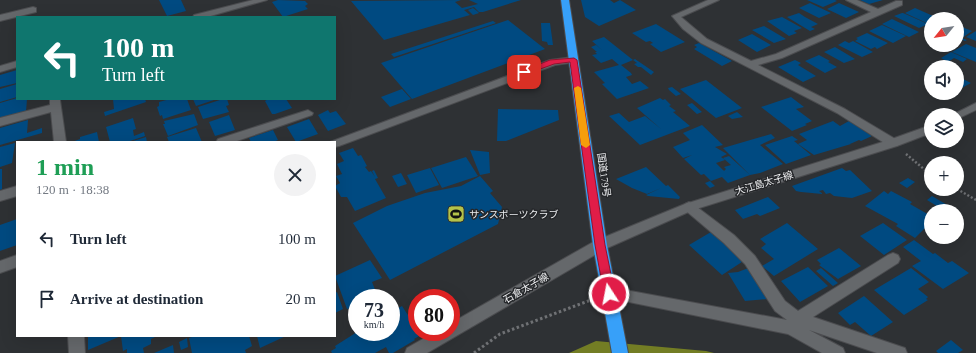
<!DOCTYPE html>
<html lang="en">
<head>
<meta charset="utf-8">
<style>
	body { margin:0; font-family:"Times New Roman","Noto Sans JP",serif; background:#f2f2f3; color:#1f2937; height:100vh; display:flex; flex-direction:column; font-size:15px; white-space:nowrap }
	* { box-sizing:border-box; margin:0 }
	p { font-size:13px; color:#747a83 }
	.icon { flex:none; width:22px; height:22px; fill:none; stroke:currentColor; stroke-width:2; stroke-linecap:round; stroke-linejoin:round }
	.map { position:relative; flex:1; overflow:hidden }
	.details { position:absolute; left:16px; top:141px; width:320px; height:196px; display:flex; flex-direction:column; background:#fff; border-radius:0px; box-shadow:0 4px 16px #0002 }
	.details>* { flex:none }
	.guide { position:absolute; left:16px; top:16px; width:320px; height:84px; border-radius:0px; box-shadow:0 4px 16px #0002; background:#0f766e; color:#fff; overflow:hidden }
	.needle { width:26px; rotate:240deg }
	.tools { position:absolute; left:924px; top:12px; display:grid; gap:8px }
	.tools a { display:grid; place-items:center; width:40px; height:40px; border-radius:50%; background:#fff; box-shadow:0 4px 16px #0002; font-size:20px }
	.speed { position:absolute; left:348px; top:289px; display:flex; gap:8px; font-size:20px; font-weight:700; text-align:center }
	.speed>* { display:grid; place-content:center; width:52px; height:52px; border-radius:50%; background:#fff; box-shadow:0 4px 16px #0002; line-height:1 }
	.speed small { font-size:10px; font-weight:400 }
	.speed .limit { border:6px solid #d22; background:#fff; color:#111 }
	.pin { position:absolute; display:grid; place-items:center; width:34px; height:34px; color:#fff; margin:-17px; border-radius:8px; box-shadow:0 2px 6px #0006 }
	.me { position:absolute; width:44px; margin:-22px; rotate:349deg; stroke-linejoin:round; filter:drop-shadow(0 0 3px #0008) }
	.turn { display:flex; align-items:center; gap:14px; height:84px; padding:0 20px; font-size:18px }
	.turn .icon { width:52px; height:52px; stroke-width:2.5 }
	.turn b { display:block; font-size:28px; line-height:34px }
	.round { display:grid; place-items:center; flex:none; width:42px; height:42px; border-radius:21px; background:#f2f2f3 }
	.headline { display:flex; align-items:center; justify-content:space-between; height:68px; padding:0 20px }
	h1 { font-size:24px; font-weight:700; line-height:30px; color:#1e9e55 }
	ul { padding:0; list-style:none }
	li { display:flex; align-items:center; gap:12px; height:60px; padding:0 20px }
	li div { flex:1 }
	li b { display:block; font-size:15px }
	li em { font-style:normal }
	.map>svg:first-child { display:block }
</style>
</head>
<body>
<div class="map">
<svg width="976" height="353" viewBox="0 0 976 353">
	<rect width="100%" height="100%" fill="#2e3134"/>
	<!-- water -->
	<path fill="#737d24" d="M596,341L706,351L714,353H569Z"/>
	<!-- building -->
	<path fill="#004a81" d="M159,0H181L186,11L167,16Z
		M278,0L305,1L308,4L305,6L308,9L283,17L272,2Z
		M461,0L455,2L462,8L478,4L469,0H521L483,12H479L474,7L464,10L470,15L384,40L351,1Z
		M581,0H610L614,3L620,0L636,10L599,26L585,17Z
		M807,0H835L837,1L823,7Z
		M860,0H883L869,4Z
		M810,3L831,13L819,18L799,8Z
		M839,3L859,12L846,18L827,9Z
		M473,8L477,11L479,13L473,15L468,10Z
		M915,8L940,19H931V25L905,13Z
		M799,13L805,17L818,24L811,27L815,29L810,31L787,17Z
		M902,13H903L928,24L919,28L894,16Z
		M782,17L802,28L794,31L797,33L789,36L767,21Z
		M892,19L919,32L909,37L882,24Z
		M508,20L545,49L412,99L381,63Z
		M493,21L496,23L394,57L391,54Z
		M541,23H550L553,45H548L547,42L542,41Z
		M656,24L685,42L661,52L650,44L653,43L650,41L646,42L632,33Z
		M882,25L906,36L893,43L869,31Z
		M957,25L972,31L962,38L967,40L965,41L957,38Z
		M764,26L786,39L774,43L752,30Z
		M976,31V41L966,37Z
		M867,33L888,43L877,49L875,47L871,49L855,41L858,39L856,38Z
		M752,34L771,45L757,52L738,40Z
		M604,37L633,60L635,59L654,72L651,75L641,67H638L634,64L637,63L633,60L621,65L631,73L632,75L626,77L632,84L640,81L649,88L617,99L602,84L605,83L594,72L619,65L612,59L601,63L592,55L597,54L595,52H597L591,47L596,45L602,50L592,41Z
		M845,41L849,43L853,41L873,52L862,57L838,45Z
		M699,43L732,61L722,66L694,49L697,47L694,45Z
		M966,44L976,48V62L952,52Z
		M835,47L855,59L844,63L824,52Z
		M951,52L967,59L963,62L954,58L948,62L941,58Z
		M819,55L830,61L828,62L837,67L825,73L805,61Z
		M795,60L801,63L798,65L816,76L803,82L778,67Z
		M17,70V83L0,87V75Z
		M957,76L971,83L958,90Z
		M706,80L742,108L716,118L680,89Z
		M17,84V97L0,102V89Z
		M672,87L681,94L676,96L669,90L668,88Z
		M402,89L411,99L390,107L381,97Z
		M791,97L804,107L796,109L812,121L805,124L807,125L792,131L761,107Z
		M17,98L27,99L26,112L0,118V103Z
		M660,98L663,100L665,99L671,105L669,106L676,111L673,112L690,126L640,145L609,116L619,113L629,122L645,116L661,129L637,108Z
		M113,99H145L146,102L105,116L104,112L114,109Z
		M170,99H187L191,110L163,119L162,115L160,116L157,107L159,106V102Z
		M193,99H217L196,106Z
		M223,99H227L229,105L226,106L229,112L203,119L198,107Z
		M268,99H286L292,108L275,114H272L265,101Z
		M692,103L702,112L697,114L687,105Z
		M498,109L558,110L559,120L506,141H497Z
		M328,110L330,113L336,111L346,124L328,131L318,115Z
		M737,112L743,117L732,119L728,116Z
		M194,114L198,125L168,136L163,124H165L164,121Z
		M229,115L235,130L215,136L209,122Z
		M133,118L136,129L133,130L134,136L144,132L145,136L127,142H110L106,127Z
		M309,119L318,134L296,142L287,127Z
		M28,120L27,133L42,128V133L0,145V128Z
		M833,121L840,126L849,121L872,136L861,141L859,140L850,144H851L814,155L798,144L807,140L799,134Z
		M702,125L723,145L715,147L727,154L721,157L725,160L716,163L723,170L731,177L724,171L726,169L724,167L731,165L723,158L729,156L750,175L728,183L722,177L711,181L704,174L701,175L684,159L692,155L683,158L673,147L690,140L683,133Z
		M196,128L202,142H169L167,137Z
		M273,130L278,140L273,142H251L249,138Z
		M97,132L99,142H72L80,139V137Z
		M771,134L775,138L760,145L783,164L760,173L750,175L723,148Z
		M792,136L798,140L794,141L811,155L786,164L765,145Z
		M146,137L147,142H130Z
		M15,143L12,163L0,167V147Z
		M353,148L358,156L361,155L367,166L365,167L369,172L371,171L375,177L372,171L374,170L378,178L375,179L386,198L355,211L347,197H341L335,186L340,183L336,176L342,174L337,164L344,161L339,153Z
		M470,150L489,152L490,173L480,175Z
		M466,157L478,176L442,188L431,168Z
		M646,167L666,186L668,185L680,197L679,199L648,196L646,195L661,188L647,194L632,188L616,179Z
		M430,168L439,185L416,193L407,175Z
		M842,168L846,171L850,170L872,191L852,198L834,196L830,193L826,194L823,190L819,191L823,194L801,192L796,191L792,186Z
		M0,169H2V189L0,190Z
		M401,173L407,184L398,187L392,176Z
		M480,176L493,191L490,193L502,207L498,224L390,280L353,223L387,206L425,193L461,186Z
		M908,178L915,182L907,188L899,183Z
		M710,181L715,186L710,188L705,183Z
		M884,191L888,194L891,191L912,202L910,204L931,216V222L915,238L896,226L898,224L865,206Z
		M932,196L949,206L945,211L927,200Z
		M768,197L780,208L760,216L757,214L743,219L735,210Z
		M17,219V245L0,251V225Z
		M787,223L818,249L774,276L762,266L774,259L761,248L766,244L760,239Z
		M883,223L907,240L884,255L860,236Z
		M711,232L714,236L716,235L745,260L722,275L689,245Z
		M914,240L933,254L935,253L948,263L952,261L969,273L943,289L912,266L921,261L903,247Z
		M839,248L861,266L838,279L819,265L821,264L817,260Z
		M370,260L382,278L372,282L378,297L357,298V306L347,309L335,276Z
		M751,267L768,299L745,301L728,273L738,272Z
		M808,267L828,286L800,302L781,281Z
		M821,268L838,283L833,286L816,271Z
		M911,268L929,282L918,289L928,297L926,299L928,300L904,315L874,290Z
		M337,292L343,309L335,313V293Z
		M864,296L893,322L871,336L855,322L850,325L838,313Z
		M402,306L421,335L414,339L415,340L393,353H389L386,347L375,353H332L331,351L336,348L335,346L357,332H391V312Z
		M91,336H157L151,339V344L143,348L144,353H127V349L123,351L121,336L88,350V337Z
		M195,336H249L252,346L245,350L246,353H192L189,338Z
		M257,336H286L260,348Z
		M187,338L188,347L181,350L179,342Z
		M951,340L963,350L958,353H938L936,351Z
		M173,345L174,353H154Z"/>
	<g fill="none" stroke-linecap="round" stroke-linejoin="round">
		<!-- street casing -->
		<g stroke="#4b4c4f" stroke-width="2">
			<path id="street" d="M253,0H267L207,17H193L194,15Z
				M708,0H719L681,17L707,39L751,61L776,54L871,12L846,0H857L878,9L896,1H902V5L782,58L758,65L845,109L897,140L899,143L897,146H889L837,113L701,43L683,29L672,16Z
				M33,7L36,8V12L0,21V15Z
				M573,57L576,58V62L555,65L339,146L335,147V142H330L550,60Z
				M17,61V67L0,72V66Z
				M50,99L60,100L66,142H54L51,112L0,126V118L50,105Z
				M308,110L313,113L312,115L234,142H216L218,139Z
				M17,186V196L0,201V191Z
				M689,202L693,204L734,235L755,256L785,301L798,311L888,255L893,253L898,255L900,259L898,263L813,317L899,346L905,348L907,353H877L809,330L843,348L845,353H822L788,334L604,297L602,293L604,289L609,287L787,320L775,311L745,264L724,243L685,210L683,207L685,204Z
				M17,255V267L0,273V261Z
				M68,336H84L85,353H69Z"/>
		</g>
		<!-- secondary casing -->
		<g stroke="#4b4c4f" stroke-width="2">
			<path id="secondary" d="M976,103V110L957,119V115H952Z
				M931,125V133L897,146L693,210L605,249L427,353H405L407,348L435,332H451V323L595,241L685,204L889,140Z"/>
		</g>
		<!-- highway casing -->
		<g stroke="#4b4c4f" stroke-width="2">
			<path id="highway" d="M561,0H569L607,245L628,353H612L593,245Z"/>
		</g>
		<!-- path-far1 -->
		<path stroke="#6f7174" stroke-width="2.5" stroke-dasharray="2 2" stroke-linecap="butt" d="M906,154L931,175
			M957,189L976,200"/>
		<!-- path -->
		<path stroke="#6f7174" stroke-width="3" stroke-dasharray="2.5 2.5" stroke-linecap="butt" d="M474,353L500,334L591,300"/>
		<!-- street -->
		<use href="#street" fill="#65686b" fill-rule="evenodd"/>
		<!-- secondary -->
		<use href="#secondary" fill="#65686b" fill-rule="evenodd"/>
		<!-- highway -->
		<use href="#highway" fill="#37a0f9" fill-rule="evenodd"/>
	</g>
	<!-- route -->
	<path fill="#e11d48" stroke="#92132f" d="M574,58L577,60L605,245L615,294L613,297L609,298L606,297L604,294L595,245L570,62L554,64L524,75L520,72L550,60Z"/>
	<!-- slow -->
	<path fill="#f59e0b" d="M578,86L581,88L590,145L586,148L581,145L574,88Z"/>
	<!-- icons -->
	<defs>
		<g id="stadium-square" transform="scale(0.9)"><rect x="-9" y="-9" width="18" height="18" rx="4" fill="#b4c24a" stroke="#25272a"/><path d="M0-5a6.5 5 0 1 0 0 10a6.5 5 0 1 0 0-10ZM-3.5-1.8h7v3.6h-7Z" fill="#111"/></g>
	</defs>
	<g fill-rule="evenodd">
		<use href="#stadium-square" x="456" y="214"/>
	</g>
	<g text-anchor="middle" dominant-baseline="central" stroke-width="3" stroke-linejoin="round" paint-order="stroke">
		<!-- street labels -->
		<g font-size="10" fill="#eeeff1" stroke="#25272a">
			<text transform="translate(604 175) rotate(82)">国道179号</text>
			<text transform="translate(764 183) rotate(-17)">大江島太子線</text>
			<text transform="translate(526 288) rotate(-30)">石倉太子線</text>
		</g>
		<!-- poi labels -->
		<g font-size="10" fill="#eeeff1" stroke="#25272a" text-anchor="start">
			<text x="469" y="214">サンスポーツクラブ</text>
		</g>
	</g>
</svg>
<div class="tools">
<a><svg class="needle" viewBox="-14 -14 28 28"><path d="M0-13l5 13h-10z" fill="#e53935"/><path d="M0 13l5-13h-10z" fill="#747a83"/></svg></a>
<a><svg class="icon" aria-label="sound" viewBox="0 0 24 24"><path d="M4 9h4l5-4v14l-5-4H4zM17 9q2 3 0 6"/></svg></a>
<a><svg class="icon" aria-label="layers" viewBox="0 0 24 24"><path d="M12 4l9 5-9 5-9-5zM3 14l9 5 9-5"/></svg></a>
<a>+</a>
<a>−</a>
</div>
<div class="speed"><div>73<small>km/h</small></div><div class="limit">80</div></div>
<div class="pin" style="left:524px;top:72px;background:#d93025"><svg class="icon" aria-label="arrive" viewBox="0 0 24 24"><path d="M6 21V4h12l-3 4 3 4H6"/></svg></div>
<svg class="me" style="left:609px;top:294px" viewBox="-20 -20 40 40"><circle r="17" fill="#e11d48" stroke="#fff" stroke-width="3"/><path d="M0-11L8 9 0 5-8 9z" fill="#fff"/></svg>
<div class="guide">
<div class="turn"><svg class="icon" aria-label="left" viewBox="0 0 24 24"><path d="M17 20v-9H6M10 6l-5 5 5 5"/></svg><div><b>100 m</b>Turn left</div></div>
</div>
<section class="details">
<div class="headline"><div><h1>1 min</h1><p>120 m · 18:38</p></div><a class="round"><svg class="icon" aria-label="close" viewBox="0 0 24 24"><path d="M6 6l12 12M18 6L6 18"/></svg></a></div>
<ul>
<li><svg class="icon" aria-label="left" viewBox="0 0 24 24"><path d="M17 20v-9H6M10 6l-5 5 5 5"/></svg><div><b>Turn left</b></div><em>100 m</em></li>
<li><svg class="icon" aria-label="arrive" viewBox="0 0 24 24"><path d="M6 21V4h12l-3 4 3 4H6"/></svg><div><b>Arrive at destination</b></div><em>20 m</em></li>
</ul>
</section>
</div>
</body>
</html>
